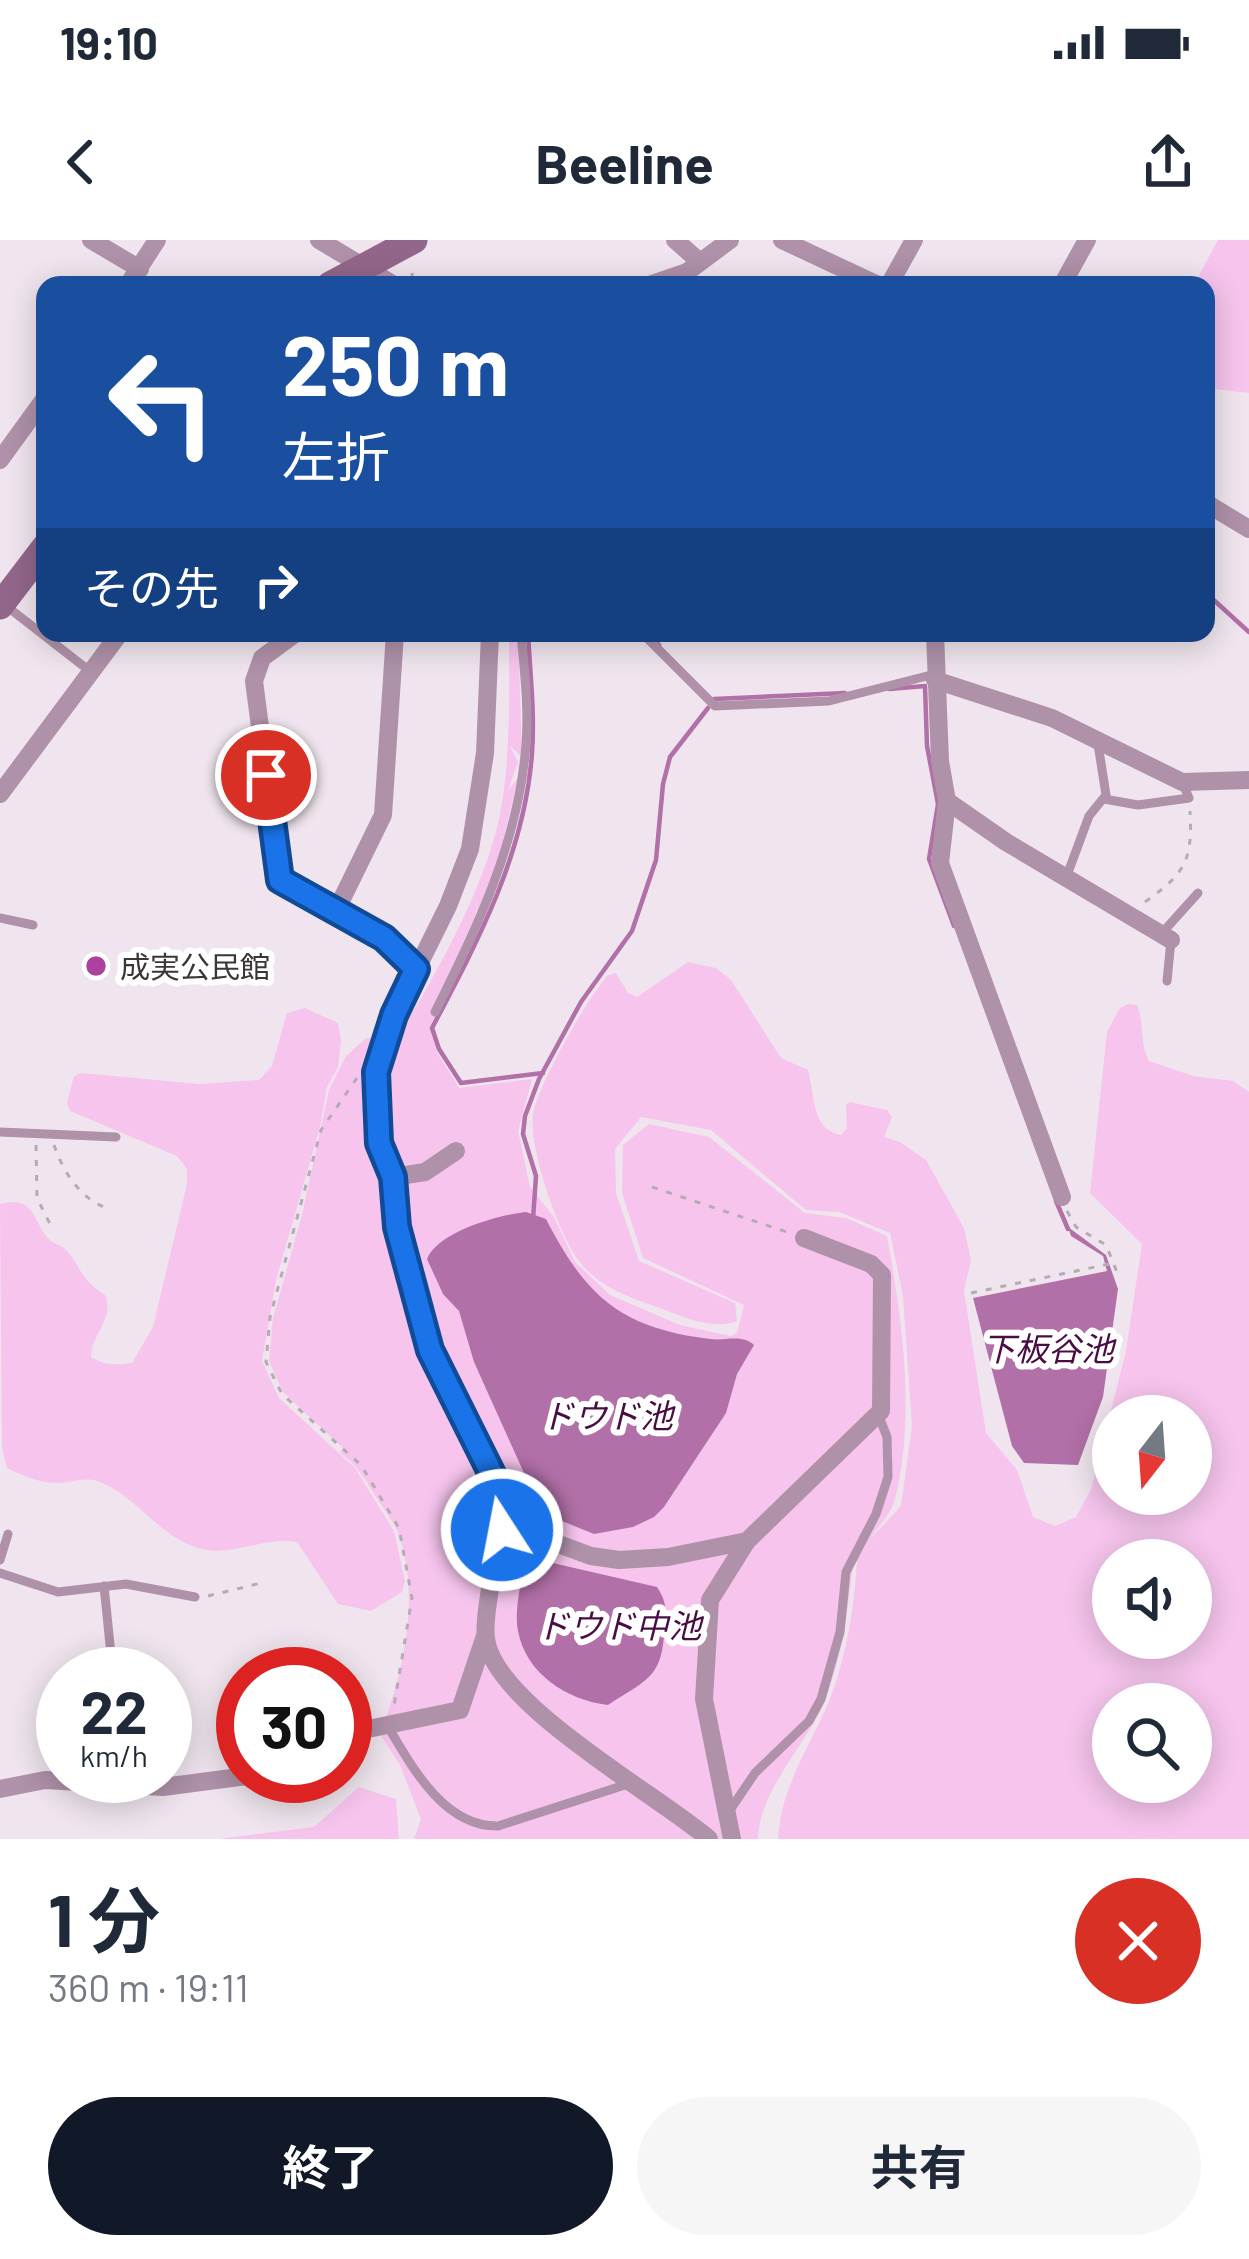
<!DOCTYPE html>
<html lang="ja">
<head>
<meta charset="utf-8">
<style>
	body { margin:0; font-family:Barlow,"Noto Sans JP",sans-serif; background:#f6f6f7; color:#1f2937; height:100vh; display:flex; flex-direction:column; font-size:45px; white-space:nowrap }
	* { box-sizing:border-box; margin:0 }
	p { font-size:39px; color:#747a83 }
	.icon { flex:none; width:66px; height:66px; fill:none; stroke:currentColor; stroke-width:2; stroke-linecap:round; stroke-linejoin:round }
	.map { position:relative; height:1599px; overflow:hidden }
	.drawer { display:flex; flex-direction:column; background:#fff; flex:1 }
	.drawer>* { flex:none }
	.hud { position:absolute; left:36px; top:36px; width:1179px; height:366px; border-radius:24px; box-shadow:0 6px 30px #0003; background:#1a4fa0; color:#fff; overflow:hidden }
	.needle { width:78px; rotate:197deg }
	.buttons { position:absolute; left:1092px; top:1155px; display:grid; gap:24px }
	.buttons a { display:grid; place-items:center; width:120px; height:120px; border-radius:50%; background:#fff; box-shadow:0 6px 30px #0003; font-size:60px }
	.speed { position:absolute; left:36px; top:1407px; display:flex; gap:24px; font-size:60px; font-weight:700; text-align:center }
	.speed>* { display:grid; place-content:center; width:156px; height:156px; border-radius:50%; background:#fff; box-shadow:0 6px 30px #0003; line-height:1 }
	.speed small { font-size:30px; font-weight:400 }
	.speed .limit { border:18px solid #d22; background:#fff; color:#111 }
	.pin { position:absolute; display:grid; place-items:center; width:102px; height:102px; color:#fff; margin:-51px; border:6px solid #fff; border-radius:50%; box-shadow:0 3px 12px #0007 }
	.me { position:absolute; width:132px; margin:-66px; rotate:349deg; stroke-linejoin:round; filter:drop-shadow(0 0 9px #0008) }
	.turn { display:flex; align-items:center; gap:42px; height:252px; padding:0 48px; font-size:54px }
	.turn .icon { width:156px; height:156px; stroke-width:2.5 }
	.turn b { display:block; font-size:84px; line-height:102px }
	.then { display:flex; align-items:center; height:114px; padding:0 48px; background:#0003; gap:24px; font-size:45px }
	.round { display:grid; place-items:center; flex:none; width:126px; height:126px; border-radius:63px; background:#f6f6f7 }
	.overview { display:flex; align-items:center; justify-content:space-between; height:204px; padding:0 48px }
	h1 { font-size:72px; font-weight:700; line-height:90px }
	.primary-button { display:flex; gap:24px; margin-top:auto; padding:24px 48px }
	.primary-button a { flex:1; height:138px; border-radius:72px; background:#111827; color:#fff; font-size:48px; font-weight:700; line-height:138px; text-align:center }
	.primary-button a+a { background:#f6f6f7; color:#1f2937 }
	.status { display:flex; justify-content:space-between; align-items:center; height:84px; padding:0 60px; background:#fff; direction:ltr }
	.status svg { height:33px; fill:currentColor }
	header { display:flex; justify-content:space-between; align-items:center; height:156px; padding:0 48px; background:#fff; font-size:54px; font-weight:700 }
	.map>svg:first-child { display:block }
</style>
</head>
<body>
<div class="status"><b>19:10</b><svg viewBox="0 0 49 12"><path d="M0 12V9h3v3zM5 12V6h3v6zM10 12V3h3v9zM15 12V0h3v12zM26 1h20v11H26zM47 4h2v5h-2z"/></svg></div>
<header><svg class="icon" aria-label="back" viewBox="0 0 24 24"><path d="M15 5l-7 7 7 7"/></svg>Beeline<svg class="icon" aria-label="share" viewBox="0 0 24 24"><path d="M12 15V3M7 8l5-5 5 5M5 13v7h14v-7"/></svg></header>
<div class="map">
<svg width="1249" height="1599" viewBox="0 0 1249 1599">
	<rect width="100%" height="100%" fill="#f0e5ee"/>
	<!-- green -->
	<path fill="#f6c4ed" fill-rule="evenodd" d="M1218,0H1249V153L1206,148V45H1194Z
		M509,393H518L522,517L510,506L518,522L508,550L518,538L494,638L477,678V659L475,684L431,772L436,775L430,788L437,812L459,848L532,839L518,891L530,947L554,977L575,1022L610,1055L680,1085L731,1096L737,1093L744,1065L643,1018L622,953L623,905L649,884L709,897L805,973L846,978L887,996C902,1079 916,1175 895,1259C892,1273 878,1286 871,1298L901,1266L912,1186L903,1056L890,993L839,972L806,970L711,890L641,877L615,909L616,953L639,1021L735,1063L737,1081C712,1091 682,1076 657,1067C628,1057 599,1047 579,1021C559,995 528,907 533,874C538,845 587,759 607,736L616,733L628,753L637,757L688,722L716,728L731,740L781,818L808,830C815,855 811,890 841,895L847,888L846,865L850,862L887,870L892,877L884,897L900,902L926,920L964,988L971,1020L964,1051L986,1193L1017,1230L1033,1277L1055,1286L1076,1277L1091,1249L1126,1111L1142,1004L1090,953L1107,792L1120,768L1128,764L1137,765C1145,784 1139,802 1149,821L1193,836L1233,841L1249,852V1599H778C781,1546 810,1507 830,1459C847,1414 854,1368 857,1321L853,1324C848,1368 843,1412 827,1455C809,1505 760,1545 758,1599H414L421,1579L400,1525L380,1494C403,1434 420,1361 400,1298C395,1283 384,1270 376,1257C365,1239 357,1225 340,1213L343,1208L283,1152L269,1121L273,1078L302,975L329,850L346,816L365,799L402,790C438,731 484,648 499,579C511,525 509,449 509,393ZM1113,1176H1191V1254H1113ZM1113,1320H1191V1398H1113ZM1113,1464H1191V1542H1113Z
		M305,768L338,783L341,800L338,827L327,847L320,887L276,1040L262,1121L279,1158L355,1228L394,1291L405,1341L402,1352L371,1371L338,1364L297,1302C265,1297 236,1315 206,1310C160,1301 138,1255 97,1241C85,1237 72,1242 60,1243C42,1244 23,1236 7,1228L2,1208L0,964C38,955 31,982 50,1000C58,1007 60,1003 67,1011C84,1032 79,1037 105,1055C115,1079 92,1092 91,1117C105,1126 116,1125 132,1123L153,1087L187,944V929L177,916L70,871L67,863L74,836L81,833L199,844L259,840L272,826L287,773Z
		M359,1547L396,1559L399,1599H219L314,1587Z"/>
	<!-- water -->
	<path fill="#b170a7" d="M526,972L546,979C586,1057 621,1088 710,1099C726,1101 742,1094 754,1105L737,1134L726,1173L664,1267L654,1277L633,1287L594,1294L557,1279L538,1264L474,1122L459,1071L443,1054L427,1019C438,992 498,975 526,972Z
		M1068,987L1106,1015L1118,1049L1103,1157L1078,1225L1024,1223L1012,1206L973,1058L1107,1031L1103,1016L1071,996Z
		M531,1318L657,1347C666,1361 666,1367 665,1384C662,1438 651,1437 608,1465C567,1460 526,1434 518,1391C514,1370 521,1345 524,1324Z"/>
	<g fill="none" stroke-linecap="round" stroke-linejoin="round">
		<!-- stream -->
		<path stroke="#b170a7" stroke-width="4.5" d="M1206,353L1249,392
			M528,393C530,432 535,473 532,513C525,613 478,701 432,788L439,809L461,843L543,833
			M649,393L659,405
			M889,449L925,446L927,506L938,564L929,619L954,686
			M714,459L845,453
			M1056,961L1068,989
			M533,979L536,936L523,894L525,876L539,839L581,762L632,691L656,620L663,544L670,517L708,468"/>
		<!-- path -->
		<path stroke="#b5acb3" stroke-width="3" stroke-dasharray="6 9" stroke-linecap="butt" d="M412,33L413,41L420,45
			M1145,662C1184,634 1193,622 1190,571
			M357,838L321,890L270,1077L266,1122L282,1154L361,1225L399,1288L412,1358L394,1466
			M36,905L37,958L53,990
			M54,905C63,932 81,960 109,969
			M652,947L787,992
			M1067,971L1076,987L1106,1005L1119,1037
			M971,1053L1114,1023
			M208,1356L261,1343"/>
		<!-- service -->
		<path stroke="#af91a9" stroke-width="9" d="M5,365L91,432
			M638,393L648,399L715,466L829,461L935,434
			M1104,559L1138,565L1189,558L1182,542
			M1066,638L1089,576L1106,555L1098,504
			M0,678L33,685
			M1162,693L1198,653
			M1167,741L1171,700
			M435,772C478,687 519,600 526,504C529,467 524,429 521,393
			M0,892L116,897
			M0,1320L8,1294
			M0,1333L58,1352L126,1344L195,1357
			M104,1346L113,1434
			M387,1485C412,1527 444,1587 498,1586L631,1543
			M730,1570L755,1533L809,1481L821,1459L840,1392L846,1332L876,1274L888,1237L887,1197L878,1174"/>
		<!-- minor -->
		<path stroke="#af91a9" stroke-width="18" d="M91,0L140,29
			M319,0L394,45
			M675,0L700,22
			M782,0L878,45
			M128,45L157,0
			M649,45L687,32L730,0
			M889,45L914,0
			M1062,45L1087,0
			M0,220L45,158
			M1206,263L1249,289
			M296,393L262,418L254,441L280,640L384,698L416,729
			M490,393L485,513L470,609L448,666L394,775L376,833L379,903L393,937L397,987L429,1110L506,1262L530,1287L561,1305L591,1316L619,1320L668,1317L747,1301
			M935,393L940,521L947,561L1006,602L1171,700
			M935,440L1052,478L1182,542L1249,540
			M0,554L120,393
			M947,561L940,623L1062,957
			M336,671L383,575L395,393
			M393,937L425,932L456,911
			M506,1262C502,1294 482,1372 486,1399C495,1465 658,1555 709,1599
			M345,1502L368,1489L460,1470L485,1396
			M0,1549L45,1540L163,1547L247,1536
			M732,1599L704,1459L710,1360L747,1301L881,1171L882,1035L871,1024L804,998"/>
		<!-- secondary -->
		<path stroke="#92668a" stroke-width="27" d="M330,45L414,0
			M0,366L45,307"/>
	</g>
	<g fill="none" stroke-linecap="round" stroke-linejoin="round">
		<!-- route casing -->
		<g stroke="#114b97" stroke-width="30">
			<path id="route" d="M266,535L280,640L384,698L416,729L394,775L376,832L379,903L393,937L397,987L430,1110L506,1262L502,1290"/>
		</g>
		<!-- route -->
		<use href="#route" stroke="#1a73e8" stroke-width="21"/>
	</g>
	<!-- markers -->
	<circle fill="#ad41a0" stroke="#fff" stroke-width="4.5" cx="96" cy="726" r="12"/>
	<g text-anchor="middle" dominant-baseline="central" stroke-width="12" stroke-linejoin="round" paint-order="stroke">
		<!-- poi labels -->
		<g font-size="30" fill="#3a3639" stroke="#fff" text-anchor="start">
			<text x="120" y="726">成実公民館</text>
		</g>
		<!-- water labels -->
		<g font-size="33" font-style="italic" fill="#490c43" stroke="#fff">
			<text x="1048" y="1108">下板谷池</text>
			<text x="607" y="1175">ドウド池</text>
			<text x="619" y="1385">ドウド中池</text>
		</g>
	</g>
</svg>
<div class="buttons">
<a><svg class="needle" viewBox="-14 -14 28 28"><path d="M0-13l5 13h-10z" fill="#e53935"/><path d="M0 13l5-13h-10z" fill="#747a83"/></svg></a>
<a><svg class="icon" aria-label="sound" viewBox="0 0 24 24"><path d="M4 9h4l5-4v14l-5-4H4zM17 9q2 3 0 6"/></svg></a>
<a><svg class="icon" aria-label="search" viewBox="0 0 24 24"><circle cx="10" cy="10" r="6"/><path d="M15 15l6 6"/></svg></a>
</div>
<div class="speed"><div>22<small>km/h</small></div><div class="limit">30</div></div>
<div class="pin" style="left:266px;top:535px;background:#d93025"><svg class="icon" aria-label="arrive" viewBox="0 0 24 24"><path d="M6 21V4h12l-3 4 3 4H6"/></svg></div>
<svg class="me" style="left:502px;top:1290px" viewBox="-20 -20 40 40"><circle r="17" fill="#1a73e8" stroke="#fff" stroke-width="3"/><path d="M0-11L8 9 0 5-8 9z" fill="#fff"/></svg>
<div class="hud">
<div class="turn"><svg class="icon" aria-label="left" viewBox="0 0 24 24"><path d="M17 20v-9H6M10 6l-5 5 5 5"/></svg><div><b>250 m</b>左折</div></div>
<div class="then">その先<svg class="icon" aria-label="right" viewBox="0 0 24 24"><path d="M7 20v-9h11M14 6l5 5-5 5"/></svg></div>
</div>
</div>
<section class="drawer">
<div class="overview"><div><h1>1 分</h1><p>360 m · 19:11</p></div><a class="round" style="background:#d93025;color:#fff"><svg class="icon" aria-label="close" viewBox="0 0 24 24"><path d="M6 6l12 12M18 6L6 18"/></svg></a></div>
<div class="primary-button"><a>終了</a><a>共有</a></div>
</section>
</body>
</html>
